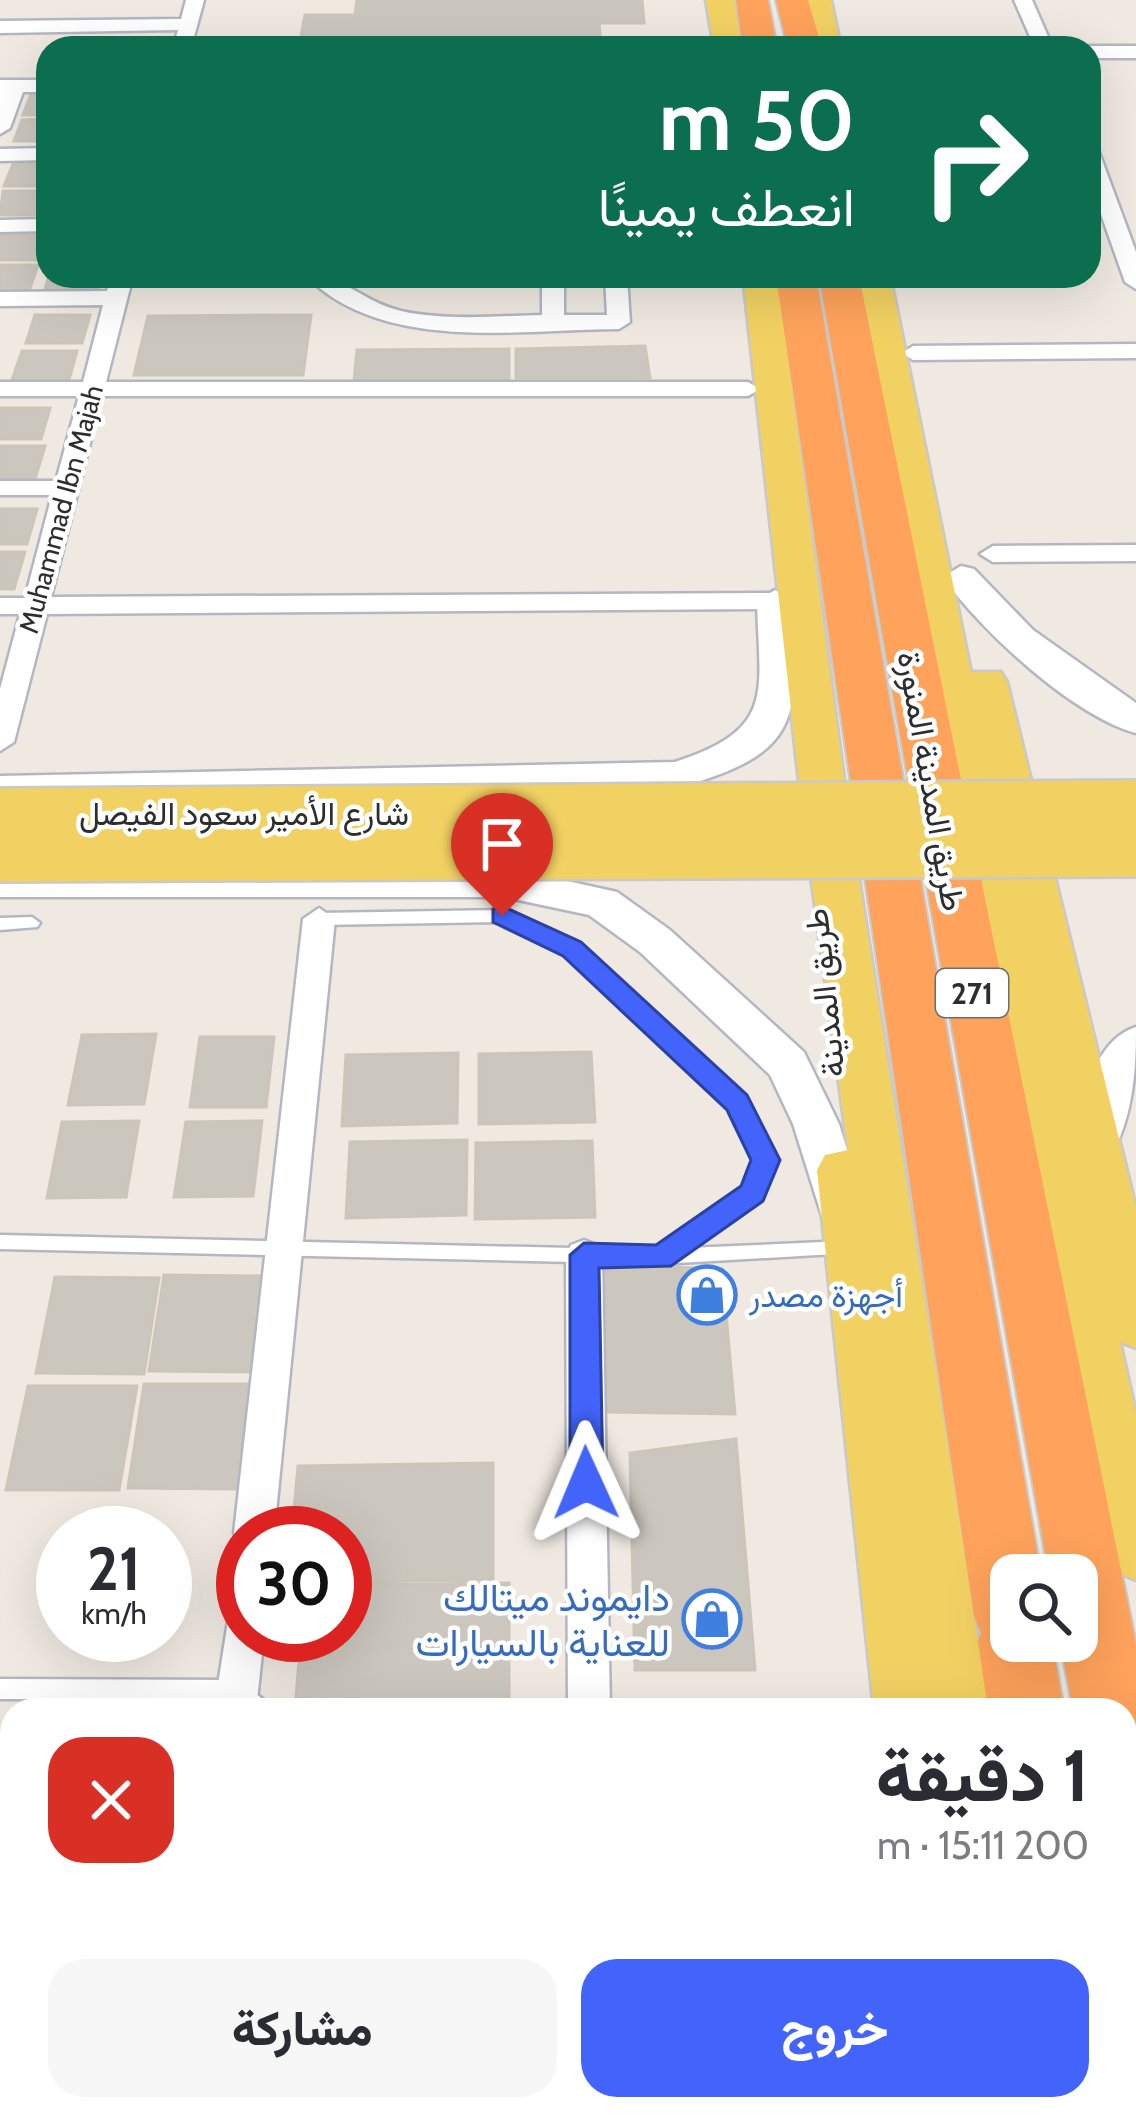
<!DOCTYPE html>
<html lang="ar">
<head>
<meta charset="utf-8">
<style>
	body { margin:0; font-family:Cabin,Vazirmatn,sans-serif; background:#f7f7f7; color:#2b2b33; direction:rtl; height:100vh; display:flex; flex-direction:column; font-size:45px; white-space:nowrap }
	* { box-sizing:border-box; margin:0 }
	p { font-size:39px; color:#7c7c81 }
	.icon { flex:none; width:66px; height:66px; fill:none; stroke:currentColor; stroke-width:2; stroke-linecap:round; stroke-linejoin:round }
	.map { position:relative; flex:1; overflow:hidden; direction:ltr }
	.details { position:absolute; left:0px; top:1698px; width:1137px; height:423px; display:flex; flex-direction:column; background:#fff; border-radius:36px 36px 0 0; box-shadow:0 12px 48px #0002; direction:rtl }
	.details>* { flex:none }
	.guide { position:absolute; left:36px; top:36px; width:1065px; height:252px; border-radius:36px; box-shadow:0 12px 48px #0002; direction:rtl; background:#0b6e4f; color:#fff; overflow:hidden }
	.buttons { position:absolute; left:990px; top:1554px; display:grid; gap:24px }
	.buttons a { display:grid; place-items:center; width:108px; height:108px; border-radius:24px; background:#fff; box-shadow:0 12px 48px #0002; font-size:60px }
	.speed { position:absolute; left:36px; top:1506px; display:flex; gap:24px; font-size:60px; font-weight:700; text-align:center }
	.speed>* { display:grid; place-content:center; width:156px; height:156px; border-radius:50%; background:#fff; box-shadow:0 12px 48px #0002; line-height:1 }
	.speed small { font-size:30px; font-weight:400 }
	.speed .limit { border:18px solid #d22; background:#fff; color:#111 }
	.pin { position:absolute; display:grid; place-items:center; width:102px; height:102px; color:#fff; margin:-123px -51px; border-radius:50% 50% 50% 0; rotate:-45deg; box-shadow:0 0 12px #0007 }
	.pin .icon { rotate:45deg }
	.me { position:absolute; width:132px; margin:-66px; rotate:359deg; stroke-linejoin:round; filter:drop-shadow(0 0 9px #0008) }
	.turn { display:flex; align-items:center; gap:42px; height:252px; padding:0 48px; font-size:54px }
	.turn .icon { width:156px; height:156px; stroke-width:2.5 }
	.turn b { display:block; font-size:84px; line-height:102px }
	.round { display:grid; place-items:center; flex:none; width:126px; height:126px; border-radius:36px; background:#f7f7f7 }
	.head { display:flex; align-items:center; justify-content:space-between; height:204px; padding:0 48px }
	h1 { font-size:72px; font-weight:800; line-height:90px }
	.primary-button { display:flex; gap:24px; margin-top:auto; padding:24px 48px }
	.primary-button a { flex:1; height:138px; border-radius:36px; background:#4264fb; color:#fff; font-size:48px; font-weight:800; line-height:138px; text-align:center }
	.primary-button a+a { background:#f7f7f7; color:#2b2b33 }
	.map>svg:first-child { display:block }
</style>
</head>
<body>
<div class="map">
<svg width="1136" height="2120" viewBox="0 0 1136 2120">
	<rect width="100%" height="100%" fill="#efe9e1"/>
	<!-- building -->
	<path fill="#cbc7bf" stroke="#cbc5ba" stroke-width="3" d="M357,0H642L644,23H599L601,45L299,47L305,15H355Z
		M31,94H48V115H23Z
		M48,119V141H14L22,120Z
		M48,163V186H4L13,164Z
		M3,191H48L45,215H0Z
		M0,235H48L39,260H0Z
		M0,265H38L29,291L0,292Z
		M49,276H101L97,292H44Z
		M35,315H90L82,343H26Z
		M311,315L303,375H134L148,316Z
		M645,346L650,378H516V349Z
		M509,349V380L354,381L357,350Z
		M22,351H77L69,380H12Z
		M0,408H50L41,439H0Z
		M0,446H45L35,479H0Z
		M0,509H37L27,544H0Z
		M0,552H25L14,589H0Z
		M156,1034L144,1104L68,1105L82,1035Z
		M200,1037H274L266,1107H190Z
		M591,1052L595,1122L479,1124V1054Z
		M458,1053L457,1123L342,1126L346,1055Z
		M139,1121L126,1197L47,1198L62,1122Z
		M262,1121L253,1196L174,1197L186,1122Z
		M467,1140L466,1215L346,1218L350,1142Z
		M592,1141L595,1217L475,1219L476,1143Z
		M587,1264L722,1269L735,1414L607,1412Z
		M164,1275L268,1276L257,1372L149,1371Z
		M55,1277L159,1278L144,1374L36,1373Z
		M144,1384H253L241,1489L128,1488Z
		M28,1386H137L119,1490H6Z
		M736,1439L755,1670H635L630,1453Z
		M493,1463V1580L345,1582V1533H292L298,1466Z
		M509,1583V1710H295L301,1635H345V1585Z
		M267,2109H409L408,2120H266Z
		M409,2109H571V2120H408Z
		M708,2109H849L850,2116L709,2117Z"/>
	<g fill="none" stroke-linecap="round" stroke-linejoin="round">
		<!-- lane casing -->
		<g stroke="#b4b7c1" stroke-width="5">
			<path id="lane" d="M698,44L702,48H664L669,45Z
				M502,910L578,945L743,1098L775,1160L759,1198L688,1248L846,1241L852,1243L855,1248L852,1253L661,1264L0,1249V1235L658,1250L746,1189L757,1160L731,1107L566,953L500,922L319,925L311,919L319,913Z
				M32,917L40,923L37,927L0,930V918Z
				M0,1679L237,1680L268,1703L272,1710H245L233,1700L0,1699Z"/>
		</g>
		<!-- street casing -->
		<g stroke="#b4b7c1" stroke-width="5">
			<path id="street" d="M186,0H204L191,48H173L178,30L0,33V21L181,19Z
				M1014,0H1032L1053,48H1035Z
				M1089,46H1136V58H1089V48H1082Z
				M0,80H48V92H23L10,128L0,134Z
				M1089,146L1099,152L1136,252V289L1125,282L1089,180Z
				M48,148V160L0,161V149Z
				M48,219V231L0,232V220Z
				M111,276H133L106,382H748L760,389L748,396H102L51,597L775,593L788,601L775,609L47,614L14,742L0,751V689L20,614H0V598H25L52,495H0V481H56L79,396H0V382H83L103,305L0,306V292L107,291Z
				M306,276C346,276 363,302 401,311C447,321 495,316 542,315V276H564V315H607L605,276H627L630,322L619,329C520,329 384,354 306,276Z
				M1136,344V358L913,360L902,353L913,346Z
				M1136,545V561L993,562L980,554L993,546Z
				M319,908L335,919L274,1533H243V1547L234,1533L303,919Z
				M584,1240L597,1245L602,1255L610,1710H568L566,1255L571,1245Z
				M243,1615V1635H264L256,1710H214L228,1621Z
				M169,2109H217L215,2120H167Z
				M569,2109H617V2120H569Z"/>
		</g>
		<!-- secondary casing -->
		<g stroke="#b4b7c1" stroke-width="5">
			<path id="secondary" d="M961,566L974,569L1033,630L1136,703V733C1073,716 980,630 943,577Z
				M775,590L793,601C798,720 803,753 677,788L0,802V776L675,762C777,729 759,693 757,601Z
				M0,867H504L617,892L670,930L804,1052L839,1124L867,1215L860,1229L843,1235L826,1229L793,1124L770,1075L640,952L589,915L504,897H0Z
				M1136,1027C1136,1072 1133,1116 1111,1156L1095,1161L1079,1156L1072,1143C1083,1104 1092,1041 1136,1027Z"/>
		</g>
		<!-- primary casing -->
		<g stroke="#c9c9c9" stroke-width="5">
			<path id="primary" d="M706,0H734L742,48H714Z
				M803,0H831L841,48H813Z
				M743,276H777L848,809L989,1710H874L817,1170L825,1155L848,1150L802,809Z
				M856,276H890L971,672H1001L1007,682L1136,1208V1348L1120,1342L1136,1414V1580L1114,1571L1105,1551L953,806Z
				M946,2109H1020L1022,2120H948Z"/>
		</g>
		<!-- highway casing -->
		<g stroke="#c9c9c9" stroke-width="4">
			<path id="highway" d="M736,0H768L777,48H743Z
				M776,0H808L822,48H788Z
				M776,276H816L1041,1575H1011V1641H1052L1064,1710H988L978,1641L981,1633L974,1616Z
				M819,276H859L1136,1644V1737L1125,1742V1710H1073L1060,1641H1077V1575H1049Z
				M1125,1745L1136,1749V1881L1125,1876Z
				M1125,2088L1136,2120H1048L1046,2109H1125Z"/>
		</g>
		<!-- lane -->
		<use href="#lane" fill="#fff" fill-rule="evenodd"/>
		<!-- street -->
		<use href="#street" fill="#fff" fill-rule="evenodd"/>
		<!-- secondary -->
		<use href="#secondary" fill="#fff" fill-rule="evenodd"/>
		<!-- primary -->
		<use href="#primary" fill="#f2d163" fill-rule="evenodd"/>
		<!-- highway -->
		<use href="#highway" fill="#ffa35c" fill-rule="evenodd"/>
		<!-- primary-bridge-far1 casing -->
		<g stroke="#c9c9c9" stroke-width="44" stroke-linecap="butt">
			<path id="primary-bridge-far1" d="M1078,806H1136"/>
		</g>
		<!-- primary-bridge casing -->
		<g stroke="#c9c9c9" stroke-width="56" stroke-linecap="butt">
			<path id="primary-bridge" d="M0,814L1136,806
				M0,856L1136,851"/>
		</g>
		<!-- primary-bridge-far1 -->
		<use href="#primary-bridge-far1" stroke="#f2d163" stroke-width="40"/>
		<!-- primary-bridge -->
		<use href="#primary-bridge" stroke="#f2d163" stroke-width="51"/>
	</g>
	<!-- route -->
	<path fill="#4264fb" stroke="#2b41a3" stroke-width="3" d="M502,906L581,942L747,1095L780,1160L763,1201L671,1266L599,1268L603,1483L598,1493L586,1497L575,1493L570,1483V1255L584,1243L656,1245L741,1186L751,1160L727,1110L563,956L493,922V909Z"/>
	<!-- icons -->
	<defs>
		<g id="shop-ring" transform="scale(3)"><circle r="9.5" fill="#fff" stroke="#3f7fe0" stroke-width="1.5"/><path d="M-5-2.5h2.3a2.7 3.5 0 0 1 5.4 0H5L5.5 6h-11ZM-1.5-2.5h3a1.5 2.3 0 0 0-3 0Z" fill="#3f7fe0"/></g>
	</defs>
	<g fill-rule="evenodd">
		<use href="#shop-ring" x="707" y="1295"/>
		<use href="#shop-ring" x="712" y="1619"/>
	</g>
	<g text-anchor="middle" dominant-baseline="central" stroke-width="9" stroke-linejoin="round" paint-order="stroke">
		<!-- far-street labels -->
		<g font-size="27" fill="#2e2e2e" stroke="#fff">
			<text transform="translate(61 509) rotate(-75)">Muhammad Ibn Majah</text>
		</g>
		<!-- shield labels -->
		<rect fill="#fff" stroke="#6d6d6d" stroke-width="3" x="936" y="969" width="72" height="48" rx="9"/>
		<g font-size="30" font-weight="bold" fill="#2e2e2e">
			<text x="972" y="993">271</text>
		</g>
		<!-- street labels -->
		<g font-size="33" fill="#2e2e2e" stroke="#fff">
			<text transform="translate(932 781) rotate(80)">طريق المدينة المنورة</text>
			<text x="244" y="813">شارع الأمير سعود الفيصل</text>
			<text transform="translate(824 993) rotate(-96)">طريق المدينة</text>
		</g>
		<!-- shop labels -->
		<g font-size="33" fill="#366cbe" stroke="#fff" text-anchor="start">
			<text x="749" y="1295">أجهزة مصدر</text>
		</g>
		<!-- near-shop labels -->
		<g font-size="39" fill="#366cbe" stroke="#fff" text-anchor="end">
			<text x="670" y="1597">دايموند ميتالك<tspan x="670" dy="45">للعناية بالسيارات</tspan></text>
		</g>
	</g>
</svg>
<div class="buttons">
<a><svg class="icon" aria-label="search" viewBox="0 0 24 24"><circle cx="10" cy="10" r="6"/><path d="M15 15l6 6"/></svg></a>
</div>
<div class="speed"><div>21<small>km/h</small></div><div class="limit">30</div></div>
<div class="pin" style="left:502px;top:916px;background:#d93025"><svg class="icon" aria-label="arrive" viewBox="0 0 24 24"><path d="M6 21V4h12l-3 4 3 4H6"/></svg></div>
<svg class="me" style="left:586px;top:1483px" viewBox="-20 -20 40 40"><path d="M0-17L14 15 0 8-14 15z" fill="#4264fb" stroke="#fff" stroke-width="4"/></svg>
<div class="guide">
<div class="turn"><svg class="icon" aria-label="right" viewBox="0 0 24 24"><path d="M7 20v-9h11M14 6l5 5-5 5"/></svg><div><b>50 m</b>انعطف يمينًا</div></div>
</div>
<section class="details">
<div class="head"><div><h1>1 دقيقة</h1><p>200 m · 15:11</p></div><a class="round" style="background:#d93025;color:#fff"><svg class="icon" aria-label="close" viewBox="0 0 24 24"><path d="M6 6l12 12M18 6L6 18"/></svg></a></div>
<div class="primary-button"><a>خروج</a><a>مشاركة</a></div>
</section>
</div>
</body>
</html>
